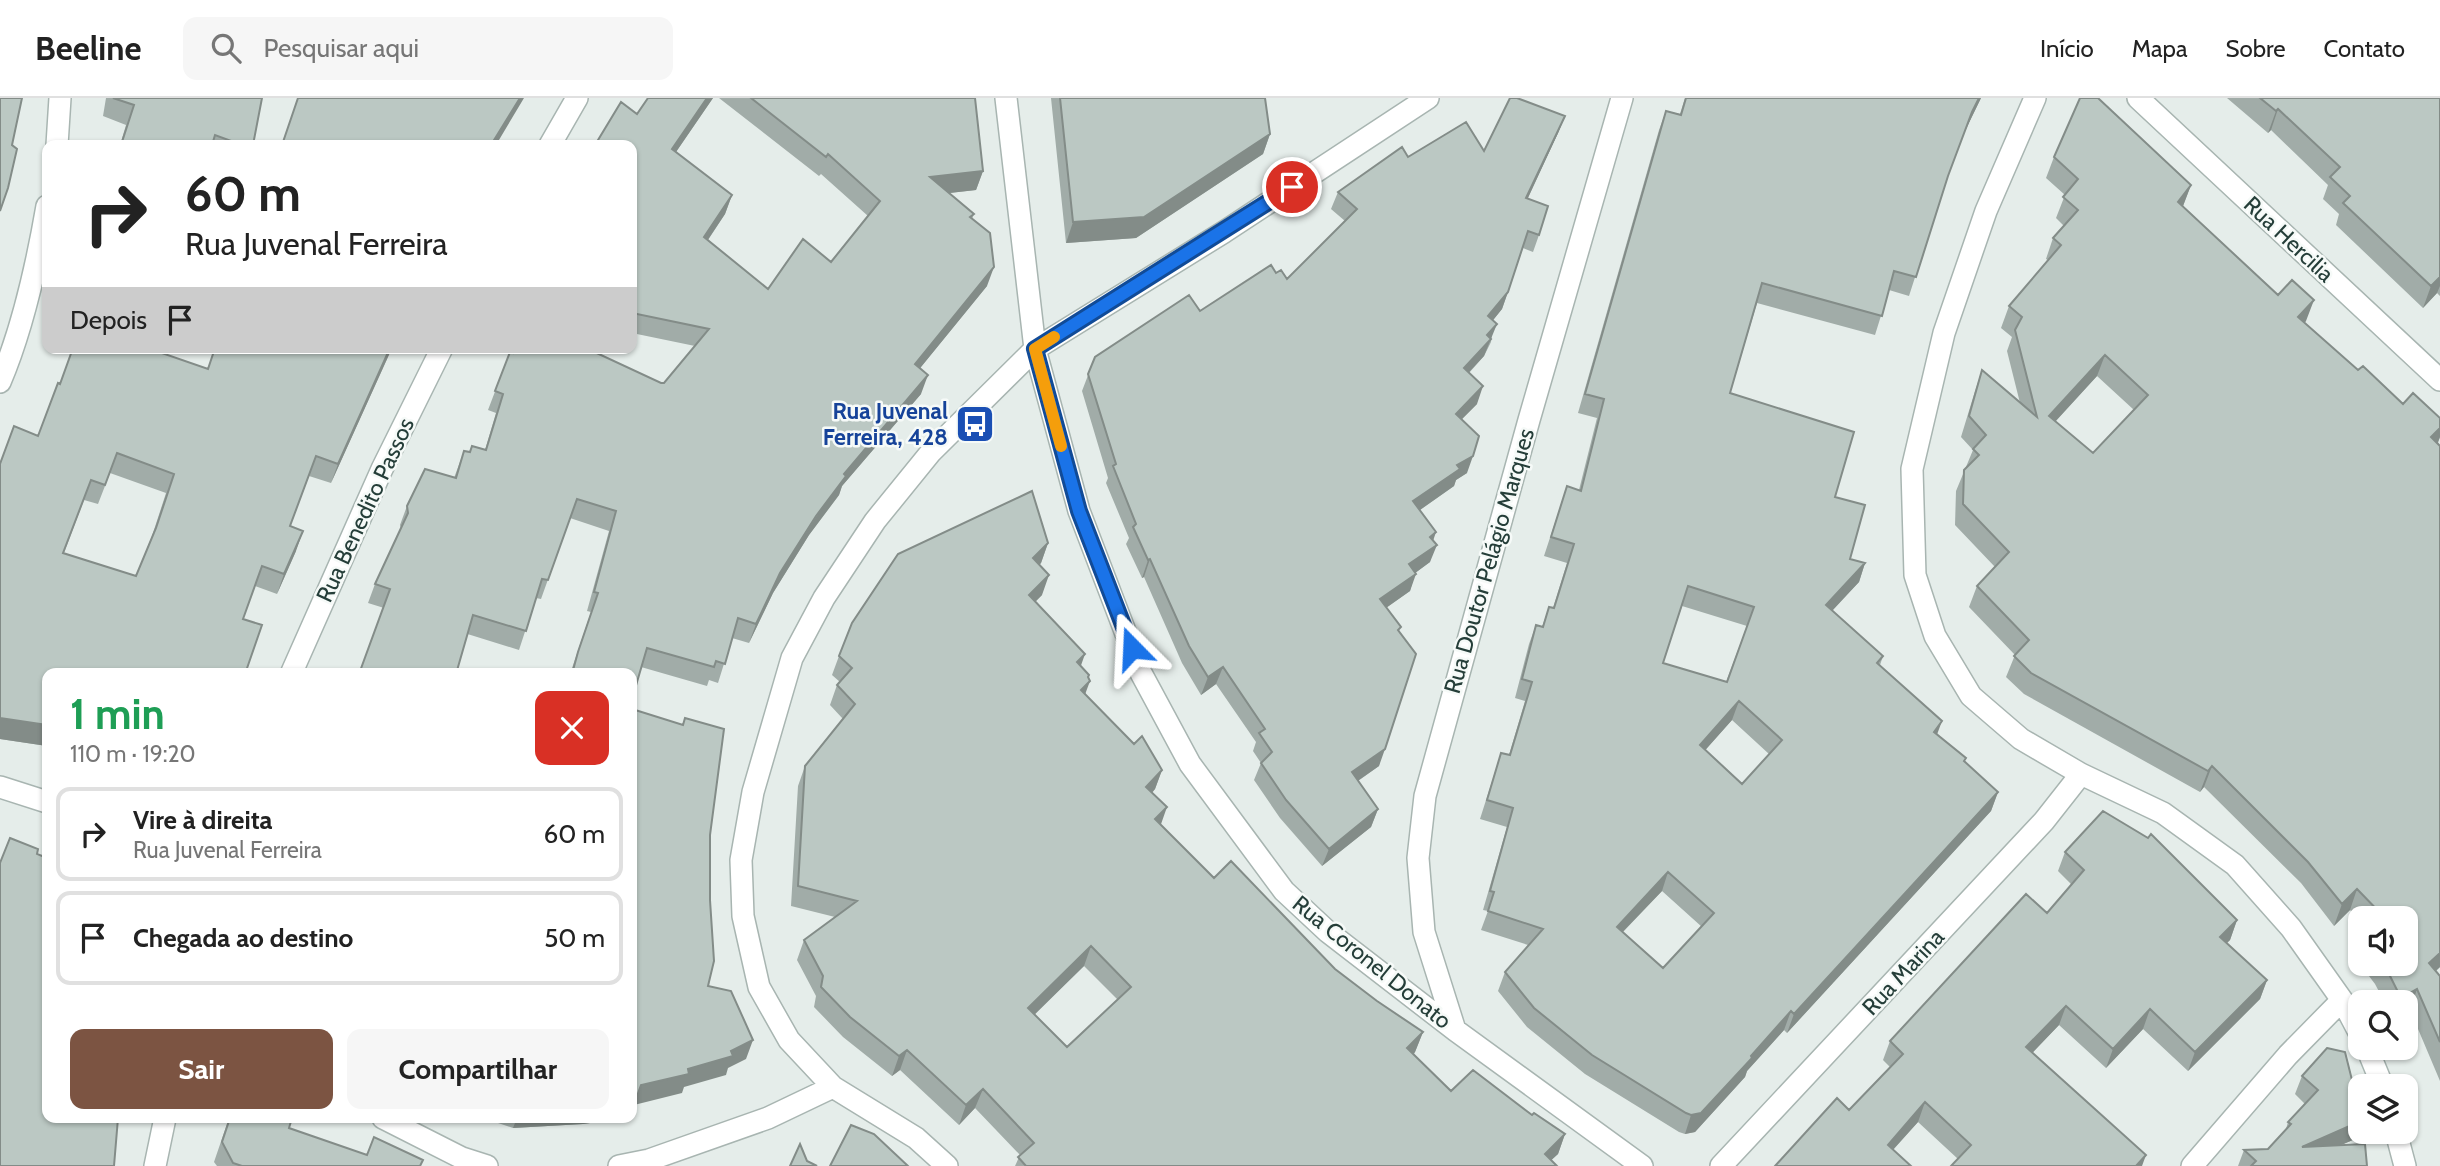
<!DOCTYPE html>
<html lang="pt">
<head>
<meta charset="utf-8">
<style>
	body { margin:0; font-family:Cabin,sans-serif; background:#f6f6f6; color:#222; height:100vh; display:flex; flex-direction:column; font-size:26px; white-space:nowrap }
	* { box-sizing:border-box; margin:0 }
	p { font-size:23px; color:#767676 }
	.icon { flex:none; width:38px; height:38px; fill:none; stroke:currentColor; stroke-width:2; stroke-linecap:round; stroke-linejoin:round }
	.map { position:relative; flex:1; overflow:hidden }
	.sheet { position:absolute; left:42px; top:570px; width:595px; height:455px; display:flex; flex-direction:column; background:#fff; border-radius:14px; box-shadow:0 2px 5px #0004 }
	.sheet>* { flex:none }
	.banner { position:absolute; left:42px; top:42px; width:595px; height:214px; border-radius:14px; box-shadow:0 2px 5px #0004; background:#fff; color:#222; overflow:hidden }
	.controls { position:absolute; left:2348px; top:808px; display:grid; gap:14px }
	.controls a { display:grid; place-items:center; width:70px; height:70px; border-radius:14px; background:#fff; box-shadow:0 2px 5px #0004; font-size:35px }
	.pin { position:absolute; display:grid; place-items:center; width:60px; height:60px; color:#fff; margin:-30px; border:4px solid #fff; border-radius:50%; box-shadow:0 2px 7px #0007 }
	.me { position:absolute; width:77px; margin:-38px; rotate:339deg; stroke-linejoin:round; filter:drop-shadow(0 0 5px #0008) }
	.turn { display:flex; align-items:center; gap:24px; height:147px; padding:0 28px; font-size:32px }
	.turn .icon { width:91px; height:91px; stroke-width:2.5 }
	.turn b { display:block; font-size:49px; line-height:60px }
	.then { display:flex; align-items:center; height:66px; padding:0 28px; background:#0003; gap:14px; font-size:26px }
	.round { display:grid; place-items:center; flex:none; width:74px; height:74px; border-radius:14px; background:#f6f6f6 }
	.head { display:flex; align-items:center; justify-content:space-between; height:119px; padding:0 28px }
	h1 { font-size:42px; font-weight:700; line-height:52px; color:#1e9e55 }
	.cta { display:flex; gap:14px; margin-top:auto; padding:14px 28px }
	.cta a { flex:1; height:80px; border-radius:14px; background:#7c5442; color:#fff; font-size:28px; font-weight:700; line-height:80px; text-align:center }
	.cta a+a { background:#f6f6f6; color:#222 }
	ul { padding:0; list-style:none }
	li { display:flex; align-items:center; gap:21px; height:94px; margin:0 14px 10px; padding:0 14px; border:4px solid #e0e0e0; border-radius:14px }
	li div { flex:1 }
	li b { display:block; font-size:26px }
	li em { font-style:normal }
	header { display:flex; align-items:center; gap:42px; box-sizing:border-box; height:98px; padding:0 35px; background:#fff; border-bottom:2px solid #e0e0e0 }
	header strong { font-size:33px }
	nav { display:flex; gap:38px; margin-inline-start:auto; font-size:24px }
	.search { width:490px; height:63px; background:#f6f6f6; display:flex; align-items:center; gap:18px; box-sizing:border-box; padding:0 24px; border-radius:14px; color:#767676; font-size:26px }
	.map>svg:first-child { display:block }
</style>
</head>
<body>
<header>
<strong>Beeline</strong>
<div class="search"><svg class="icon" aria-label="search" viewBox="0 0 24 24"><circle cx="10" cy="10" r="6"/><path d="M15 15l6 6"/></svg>Pesquisar aqui</div>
<nav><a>Início</a><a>Mapa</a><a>Sobre</a><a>Contato</a></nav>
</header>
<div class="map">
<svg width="2440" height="1068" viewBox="0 0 2440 1068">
	<rect width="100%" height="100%" fill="#e5edea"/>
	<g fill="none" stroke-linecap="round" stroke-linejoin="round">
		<!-- minor casing -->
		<g stroke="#a8b5b1" stroke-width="24">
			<path id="minor" d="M1006,0L1035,251L1079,413L1141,575L1190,666L1284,793L1328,834L1455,932L1642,1068
				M2035,0L1986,113L1944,235L1912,371L1915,477L1935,538L1971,598L2021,641L2081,676L2163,715L2235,767L2291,830L2342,902L2361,938
				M2138,0L2440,282
				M57,47L60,0
				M550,47L577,0
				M0,284C23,230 37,166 47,108
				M291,576L382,371L442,250
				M0,689L47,704
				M1455,932L1424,834L1418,760L1425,698L1529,322L1622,0
				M2367,950L2383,989
				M383,1020L462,1060L487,1068
				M2396,1034L2405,1068
				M155,1068L165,1020
				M619,1068L649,1062L768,1020L833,989
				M947,1068L916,1040L833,989L789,942L759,889L743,818L741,762L753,694L792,560L824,500L875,423L931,354L1035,251L1224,134L1428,0
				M1721,1068L2044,723L2081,676
				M2192,1068L2288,957L2342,902"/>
		</g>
		<!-- minor -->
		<use href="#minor" stroke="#fff" stroke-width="21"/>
	</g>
	<!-- wall -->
	<path fill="#a1aca8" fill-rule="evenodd" d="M106,0H262L253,47H120L126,27L103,18Z
		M648,0H713L676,54L732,97L725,116L708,142L768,191L831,164L868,118L821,76L819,78L719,0H975L983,73L976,92L949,95L974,116L972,121L987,188L920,270L921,296L842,388L839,397L809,437L773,495L749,545L732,540L718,585L709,582L707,588L641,569L632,576H570L591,514L587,513L609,433L570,420L541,501L536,500L519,552L368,505L375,486L401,431L400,427L407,408L454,380L464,353L470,354L485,352L496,315L488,312L510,254L513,255L664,285L695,248L632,235V47L637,16Z
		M1051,0H1265L1270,36L1263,56L1136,140L1066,145Z
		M1685,0H1981L1965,33L1946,83L1909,198L1889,192L1875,237L1757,205L1730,295L1835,399L1850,461L1865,465L1859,484L1832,512L1883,558L1880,567L1937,637L1965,664L1998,694L1991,713L1787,935L1784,932L1747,973L1745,979L1695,1034L1685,1036L1679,1034L1585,976L1527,929L1498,893L1505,874L1528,847L1481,832L1488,813L1483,812L1507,729L1480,721L1501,655L1509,657L1525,603L1515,600L1529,546L1536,527L1542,529L1549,509L1553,510L1567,465L1544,458L1567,388L1579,392L1597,320L1578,315L1659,32L1666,13L1680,16ZM1682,508L1747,528L1726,584L1663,565ZM1732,622L1769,656L1742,686L1705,652ZM1662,793L1702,829L1663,870L1623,834Z
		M2227,0H2440V198L2437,195L2423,210L2336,127L2339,116L2323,101L2328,87L2271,32L2268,35Z
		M1565,18L1558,35L1528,100L1539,137L1533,154L1523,150L1502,211L1493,222L1491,244L1484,258L1469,275L1477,306L1462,321L1467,375L1456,382L1454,388L1420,412L1433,443L1430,464L1415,475L1410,493L1386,510L1400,534L1379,668L1358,683L1378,711L1371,729L1322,768L1280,720L1254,682L1261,665L1253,653L1256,644L1216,586L1201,597L1182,565L1144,479L1142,480L1126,446L1129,440L1106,385L1108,380L1082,293L1095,259L1200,213L1276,175L1287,181L1345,123L1331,111L1338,94L1408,59L1484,53Z
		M2054,59L2191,87L2183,108L2306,223L2304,225L2358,272L2403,306L2440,320V339L2438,345L2440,348V869L2436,873L2440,878V983L2410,912L2406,914V905H2385L2375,886L2366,874L2369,866H2406V821H2361V824L2350,812L2334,828L2301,785L2204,689L2200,694L2024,596L2006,579L2015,557L1969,509L1977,488L1995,469L1955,427L1956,393L1973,352L1961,339L1975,293L1982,272L2020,305L2007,253L2012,239L2001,230L2009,208L2048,162L2046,161L2053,140L2064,128L2056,120L2065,97L2046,80ZM2097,278L2134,312L2093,355L2055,324Z
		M392,250L331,385L309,378L290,428L296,453L277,496L255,488L47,576V648L0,641V366L38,338L60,286L153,252L208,271ZM110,375L166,395L152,438L136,478L64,455L84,402L98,406Z
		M1048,445L1041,465L1039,467L1042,497L1035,504L1088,580L1085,596L1134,646L1162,672L1155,691L1152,695L1160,727L1214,780L1335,871L1377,903L1423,934L1415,954L1414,956L1451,993L1532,1017L1565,1036L1558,1056L1551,1062L1557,1068H1015L1020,1057L975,1010L959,1027L900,972L892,978L843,939L814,909L816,898L797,862L804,842L835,819L791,808L798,688L805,668L843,621L830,607L837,587L840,584L832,577L839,558ZM1084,868L1118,902L1067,949L1034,916Z
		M2065,754L2237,822L2230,842L2227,845L2267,882L2260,901L2188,973L2143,931L2106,970L2059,927L2032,955L2142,1068L1958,1061L1918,1024L1893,1052L1849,1012L1890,969L1883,962L1890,943L2047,815L2072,787L2058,773Z
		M2327,950L2355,1041L2341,1047L2261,1068H2238L2244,1052L2268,1051L2286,1031L2288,1024L2305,1006L2295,996L2302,978Z
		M229,1020H292L289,1030L367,1057L420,1068H217L214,1064Z
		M483,1020H626L583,1026L513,1030Z"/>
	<!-- shaded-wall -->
	<path fill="#838c88" d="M520,0H524L496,47H491Z
		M707,0H713L665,70L672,51Z
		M1979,0H1981L1965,33L1972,14Z
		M2278,11L2271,32L2268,35L2276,13Z
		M1565,18L1558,35L1520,117L1526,100Z
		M1270,36L1263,56L1136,140L1066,145L1073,124Z
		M983,73L976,92L923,98L930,79Z
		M2191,87L2183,108L2178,104Z
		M732,97L725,116L697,158L704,139Z
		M994,169L987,188L908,285L915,266Z
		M2440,179V188L2437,195L2423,210L2431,188Z
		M1508,194L1502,211L1482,236L1488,218Z
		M2314,202L2306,223L2290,240L2298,219Z
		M1497,226L1484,258L1457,287L1464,270L1487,237Z
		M390,250H392L331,385L338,366Z
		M2105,257L2097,278L2041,339L2049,318Z
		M928,277L921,296L842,388L839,397L809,437L773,495L749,545L756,526L780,475L844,376Z
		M1483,288L1477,306L1450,333L1456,316Z
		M2440,330V339L2437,346L2431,339Z
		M1473,358L1467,375L1456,382L1454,388L1407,421L1413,403L1457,367Z
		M303,433L296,453L277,496L284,476Z
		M1436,434L1430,452L1437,447L1430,464L1403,484L1409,466L1430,439Z
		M1048,445L1041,465L1026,480L1033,460Z
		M1150,461L1144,479L1142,480L1148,462Z
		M1865,465L1859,484L1820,526L1826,507Z
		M1416,476L1410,493L1373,519L1380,501Z
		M1049,477L1042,497L1022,517L1029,497Z
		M1085,556L1078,576L1077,564Z
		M1223,569L1216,586L1201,597L1208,579Z
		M1089,577L1085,587L1090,583L1083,602L1081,592Z
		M1739,603L1732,622L1693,666L1700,647Z
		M0,620L47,627V648L0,641Z
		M1942,623L1935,642L1934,634Z
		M1385,651L1379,668L1346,691L1352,674Z
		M2212,668L2204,689L2200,694L2208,673Z
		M1162,672L1155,691L1139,709L1146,689Z
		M1998,694L1991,713L1787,935L1794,916Z
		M1167,709L1160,729L1155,721Z
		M1378,711L1371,729L1322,768L1329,751Z
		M1668,774L1662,793L1610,847L1617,829Z
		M2357,791L2350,812L2334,828L2342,806Z
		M2237,822L2230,842L2213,858L2220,839Z
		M1091,848L1084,868L1021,930L1028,910Z
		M2440,855V869L2421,886L2429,865Z
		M2267,882L2260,901L2188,973L2195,954Z
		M2417,891L2410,912L2406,914V905H2399L2401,900Z
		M2066,908L2059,927L2019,969L2026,949Z
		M2150,911L2143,931L2106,970L2113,951Z
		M1791,913L1784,932L1747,973L1745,979L1695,1034L1685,1036L1691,1017L1751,958Z
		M1423,934L1415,954L1400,970L1407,950Z
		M753,942L746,961L728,970L726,977L684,989L682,995L634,1007L641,987L731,953Z
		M907,952L900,972L892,978L899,958Z
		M983,991L975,1010L959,1027L966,1007Z
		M632,1001H636L632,1012Z
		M1925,1004L1918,1024L1880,1066L1888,1047Z
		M517,1020H626L583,1026L513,1030Z
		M2361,1023L2355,1041L2296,1067L2302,1049Z
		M1565,1036L1558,1056L1545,1068V1056Z
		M2146,1057L2142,1068H2136Z"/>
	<!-- building -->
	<path fill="#bbc8c3" stroke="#838c88" stroke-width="2" fill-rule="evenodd" d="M0,0H22L12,47L17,51L8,90L0,113Z
		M113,0H262L253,47H242L215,37L212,47H121L134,7Z
		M298,0H520L491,47H282Z
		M648,0H707L672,51L732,97L704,139L768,191L803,141L831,164L880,103L828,56L826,59L751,0H975L983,73L930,79L974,116L970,119L990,135L994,169L915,266L928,277L844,376L846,378L816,418L780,475L756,526L738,520L725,566L716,563L714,569L647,550L632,601V576H572L578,554L598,495L594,494L616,413L577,401L548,482L542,481L526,533L473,517L456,576H359L390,491L375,486L408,415L407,408L425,371L456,380L464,353L470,354L472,348L486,352L503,296L495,293L510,254L513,255L516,250H586L661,285H664L709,231L632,215V47H595L621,4L637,16Z
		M1060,0H1265L1270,36L1144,119L1073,124Z
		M1510,0H1517L1565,18L1526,100L1548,108L1539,137L1528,133L1508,194L1488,218L1497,226L1487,237L1491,241L1464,270L1483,288L1456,316L1479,338L1473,358L1457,367L1460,371L1413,403L1436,434L1430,439L1437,447L1409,466L1416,476L1380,501L1401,529L1398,532L1416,556L1385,651L1352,674L1378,711L1329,751L1286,702L1261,665L1272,654L1259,635L1265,631L1223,569L1208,579L1189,548L1150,461L1148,462L1133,429L1136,426L1113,368L1116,366L1088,276L1095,259L1189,197L1200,213L1271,167L1276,175L1281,172L1287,181L1357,111L1338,94L1402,49L1408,59L1466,24L1484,53Z
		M1686,0H1979L1972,14L1948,78L1916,179L1894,173L1882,218L1762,185L1730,295L1854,334L1835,399L1865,407L1850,461L1865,465L1826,507L1883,558L1877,565L1942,623L1934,634L1966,660L1964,663L1998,694L1794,916L1791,913L1751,958L1752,960L1701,1015L1691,1017L1686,1015L1592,957L1534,910L1505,874L1543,831L1488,813L1494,794L1490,793L1513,710L1487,702L1501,655L1510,657L1532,584L1522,581L1536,527L1543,529L1549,509L1554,510L1574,446L1551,439L1567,388L1581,393L1604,301L1585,296L1666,13L1681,17ZM1688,488L1754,509L1727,584L1663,565ZM1739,603L1782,642L1742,686L1700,647ZM1668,774L1714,815L1663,870L1617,829Z
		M2080,0H2098L2191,87L2178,104L2278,197L2292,182L2314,202L2298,219L2358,272L2363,268L2403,306L2413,295L2440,320V330L2431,339L2440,348V855L2429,865L2440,878V944L2417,891L2401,900L2384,866H2406V821H2386L2357,791L2342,806L2308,764L2212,668L2208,673L2031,575L2014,558L2029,542L1977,488L2009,454L1963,406L1964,372L1979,357L1973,351L1986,337L1969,318L1982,272L2037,319L2015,232L2022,219L2009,208L2061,147L2053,140L2078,112L2063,99L2078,81L2054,59ZM2105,257L2148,297L2093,355L2049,318Z
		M2260,0H2440V179L2431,188L2343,105L2350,98L2330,79L2340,69L2278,11L2276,13Z
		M73,250H154L153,252L208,271L215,250H390L338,366L316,358L290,428L303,433L284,476L262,468L243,521L262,527L245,576H47V627L0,620V366L14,328L38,338L58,285L60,286ZM117,355L174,376L156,430L136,478L63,455L91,382L105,387Z
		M1032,393L1048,445L1033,460L1049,477L1029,497L1085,556L1077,564L1089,577L1088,579L1090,583L1081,592L1134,646L1142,638L1162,672L1146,689L1167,709L1155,721L1214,780L1231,763L1335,871L1377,903L1423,934L1407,950L1451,993L1473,972L1532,1017L1534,1015L1565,1036L1545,1056L1557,1068H1026L1018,1059L1034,1045L983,991L966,1007L907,952L899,958L850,919L821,889L823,878L804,842L857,803L798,788L805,668L855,606L837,587L852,570L839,558L852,525L898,456ZM1091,848L1131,889L1067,949L1028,910Z
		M632,611L683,627L685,620L724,631L710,737V802L714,863L708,888L731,893L753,942L731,953L733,958L688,971L689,976L641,987L636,1001H632Z
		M2103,713L2148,740L2151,736L2237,822L2220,839L2267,882L2195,954L2150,911L2113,951L2066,908L2026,949L2146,1057L2136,1068H1951L1971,1047L1925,1004L1888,1047L1911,1068H1775L1837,1000L1849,1012L1903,956L1890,943L2026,796L2047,815L2084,772L2065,754Z
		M10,740L38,751L37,756L47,760V1020H118L114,1068H0V765Z
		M2327,950L2345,954L2361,1018V1023L2302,1049L2365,1046L2367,1068H2251L2256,1063L2244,1052L2268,1051L2291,1026L2288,1024L2318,992L2302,978Z
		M230,1020H292L289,1030L367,1057L374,1039L423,1062L420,1068H242L233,1065L222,1044Z
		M851,1027L874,1036L908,1068H830Z
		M800,1046L807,1063L817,1068H790Z"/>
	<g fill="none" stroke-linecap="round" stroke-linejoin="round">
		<!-- route casing -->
		<g stroke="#114b97" stroke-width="18">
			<path id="route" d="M1132,550L1079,413L1035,251L1292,89"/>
		</g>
		<!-- route -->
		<use href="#route" stroke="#1a73e8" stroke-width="12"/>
		<!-- slow -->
		<path stroke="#f59e0b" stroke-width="12" d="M1054,239L1035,251L1061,348"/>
	</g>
	<!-- icons -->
	<defs>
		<g id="bus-square" transform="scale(2.0125)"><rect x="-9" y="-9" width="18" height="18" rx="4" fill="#1a4fb4" stroke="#f6faf8"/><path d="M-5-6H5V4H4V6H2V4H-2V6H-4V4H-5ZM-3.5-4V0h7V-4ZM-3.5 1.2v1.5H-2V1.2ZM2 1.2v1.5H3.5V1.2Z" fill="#fff"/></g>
	</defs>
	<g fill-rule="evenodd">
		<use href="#bus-square" x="975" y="326"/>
	</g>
	<g text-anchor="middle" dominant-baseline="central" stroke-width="5" stroke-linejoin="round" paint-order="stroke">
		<!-- street labels -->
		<g font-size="23" fill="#253e39" stroke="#f6faf8">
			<text transform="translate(2289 141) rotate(43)">Rua Hercilia</text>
			<text transform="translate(365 412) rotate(-65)">Rua Benedito Passos</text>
			<text transform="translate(1489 463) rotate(-74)">Rua Doutor Pelágio Marques</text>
			<text transform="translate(1372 864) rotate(39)">Rua Coronel Donato</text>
			<text transform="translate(1903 874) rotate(-47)">Rua Marina</text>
		</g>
		<!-- transit labels -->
		<g font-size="23" font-weight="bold" fill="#164399" stroke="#f6faf8" text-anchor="end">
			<text x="948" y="313">Rua Juvenal<tspan x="948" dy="26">Ferreira, 428</tspan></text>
		</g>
	</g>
</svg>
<div class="controls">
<a><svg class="icon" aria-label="sound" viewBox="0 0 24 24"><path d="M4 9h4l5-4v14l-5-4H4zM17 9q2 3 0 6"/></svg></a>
<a><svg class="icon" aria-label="search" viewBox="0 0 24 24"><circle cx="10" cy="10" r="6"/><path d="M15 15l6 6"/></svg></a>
<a><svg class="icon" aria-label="layers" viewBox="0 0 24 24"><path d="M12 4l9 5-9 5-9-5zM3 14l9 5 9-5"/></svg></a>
</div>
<div class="pin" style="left:1292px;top:89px;background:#d93025"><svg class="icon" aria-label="arrive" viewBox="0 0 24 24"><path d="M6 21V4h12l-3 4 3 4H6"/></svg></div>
<svg class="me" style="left:1132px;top:550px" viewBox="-20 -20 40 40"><path d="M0-17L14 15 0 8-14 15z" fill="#1a73e8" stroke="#fff" stroke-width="4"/></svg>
<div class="banner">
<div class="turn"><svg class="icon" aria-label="right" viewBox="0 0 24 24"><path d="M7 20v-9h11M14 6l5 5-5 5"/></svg><div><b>60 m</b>Rua Juvenal Ferreira</div></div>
<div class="then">Depois<svg class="icon" aria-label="arrive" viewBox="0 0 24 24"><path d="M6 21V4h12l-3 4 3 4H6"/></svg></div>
</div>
<section class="sheet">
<div class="head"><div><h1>1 min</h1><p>110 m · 19:20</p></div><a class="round" style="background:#d93025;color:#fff"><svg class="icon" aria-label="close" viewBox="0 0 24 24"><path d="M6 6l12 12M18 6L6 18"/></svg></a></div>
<ul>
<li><svg class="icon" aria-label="right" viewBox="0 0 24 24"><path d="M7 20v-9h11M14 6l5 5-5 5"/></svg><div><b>Vire à direita</b><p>Rua Juvenal Ferreira</p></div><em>60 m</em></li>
<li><svg class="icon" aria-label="arrive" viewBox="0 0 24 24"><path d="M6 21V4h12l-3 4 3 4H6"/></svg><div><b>Chegada ao destino</b></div><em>50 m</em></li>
</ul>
<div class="cta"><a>Sair</a><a>Compartilhar</a></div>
</section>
</div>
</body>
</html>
